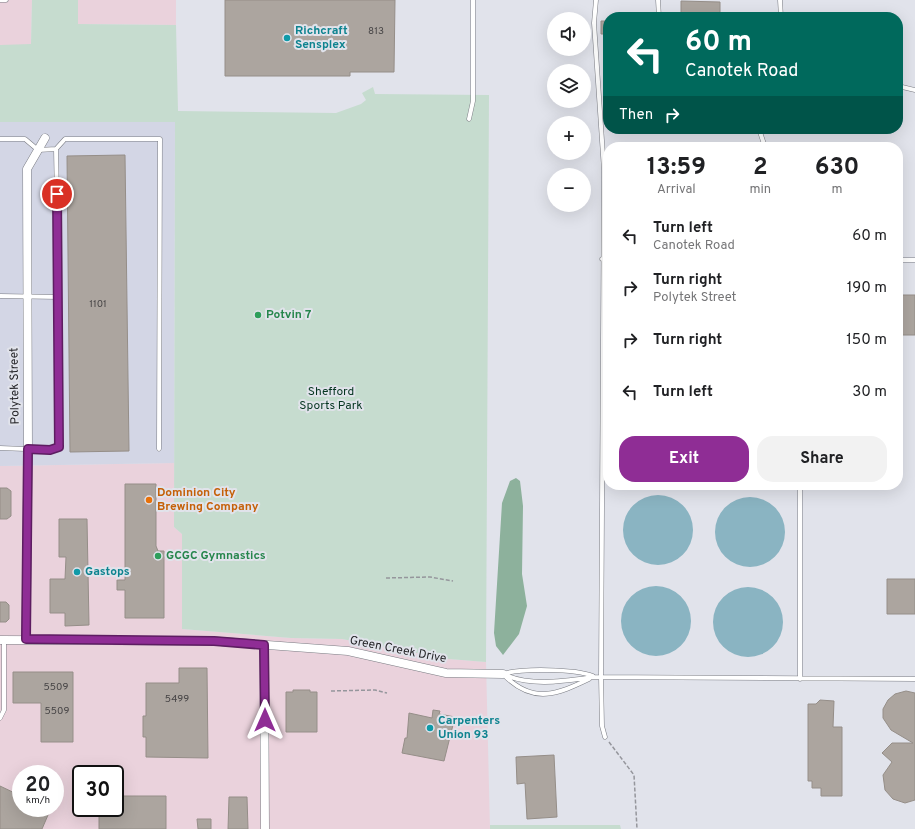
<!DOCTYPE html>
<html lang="en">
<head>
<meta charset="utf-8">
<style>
	body { margin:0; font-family:Overpass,sans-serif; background:#f2f2f2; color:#202124; height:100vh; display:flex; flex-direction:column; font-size:15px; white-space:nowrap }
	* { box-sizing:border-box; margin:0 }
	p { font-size:13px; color:#757577 }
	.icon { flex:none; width:22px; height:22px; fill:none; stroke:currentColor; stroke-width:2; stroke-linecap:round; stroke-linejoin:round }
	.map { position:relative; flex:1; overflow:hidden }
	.details { position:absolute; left:603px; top:142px; width:300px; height:348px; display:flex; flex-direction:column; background:#fff; border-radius:16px; box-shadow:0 4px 16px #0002 }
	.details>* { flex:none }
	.banner { position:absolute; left:603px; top:12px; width:300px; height:122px; border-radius:16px; box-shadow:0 4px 16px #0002; background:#00695c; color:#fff; overflow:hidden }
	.fabs { position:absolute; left:547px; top:12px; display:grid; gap:8px }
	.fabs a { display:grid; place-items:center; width:44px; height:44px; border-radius:50%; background:#fff; box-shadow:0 4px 16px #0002; font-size:20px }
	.speed { position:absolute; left:12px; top:765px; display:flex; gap:8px; font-size:20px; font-weight:700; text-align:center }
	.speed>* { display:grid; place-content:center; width:52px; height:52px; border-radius:50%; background:#fff; box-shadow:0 4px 16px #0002; line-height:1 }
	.speed small { font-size:10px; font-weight:400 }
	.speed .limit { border:2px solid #111; border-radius:6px; background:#fff; color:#111 }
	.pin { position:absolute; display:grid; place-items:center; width:34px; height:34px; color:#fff; margin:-17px; border:2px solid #fff; border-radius:50%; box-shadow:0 1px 4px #0007 }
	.me { position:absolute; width:44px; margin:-22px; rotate:0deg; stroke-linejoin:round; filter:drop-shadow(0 0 3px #0008) }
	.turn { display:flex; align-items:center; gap:14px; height:84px; padding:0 16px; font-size:18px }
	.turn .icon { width:52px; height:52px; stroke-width:2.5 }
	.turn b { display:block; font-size:28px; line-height:34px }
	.then { display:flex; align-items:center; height:38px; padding:0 16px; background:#0003; gap:8px; font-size:15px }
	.eta { display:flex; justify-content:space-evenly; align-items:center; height:68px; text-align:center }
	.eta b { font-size:24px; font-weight:700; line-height:28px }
	.cta { display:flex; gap:8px; margin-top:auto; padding:8px 16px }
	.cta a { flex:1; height:46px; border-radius:16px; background:#8f2d95; color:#fff; font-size:16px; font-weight:700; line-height:46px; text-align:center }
	.cta a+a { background:#f2f2f2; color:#202124 }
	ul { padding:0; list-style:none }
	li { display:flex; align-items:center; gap:12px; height:52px; padding:0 16px }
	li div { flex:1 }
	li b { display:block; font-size:15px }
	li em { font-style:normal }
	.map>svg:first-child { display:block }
</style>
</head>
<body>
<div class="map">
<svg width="915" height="829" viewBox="0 0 915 829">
	<rect width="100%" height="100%" fill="#e1e3eb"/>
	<!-- commercial -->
	<path fill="#ead2dc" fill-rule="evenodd" d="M0,0H32L31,45H0Z
		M78,0H176V25L78,24Z
		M174,463V527L182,534V629L291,638L342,639L449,659L486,662L490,829H0V466ZM21,774H55V808H21ZM81,774H115V808H81Z"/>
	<!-- built -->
	<path fill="#d3d6e5" d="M0,122H175L174,463L0,466Z"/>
	<!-- green -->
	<path fill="#c6dccf" d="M32,0H78V24L176,25L178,111L336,113L361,104L366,100L362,93L373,87L375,94L489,95L486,662L449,659L342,639L291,638L182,629V534L174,527L175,122H0V45L31,44Z
		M490,825H620L621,829H490Z"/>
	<!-- forest -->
	<path fill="#8db19c" d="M516,478L520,481L523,506L522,574L527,606L519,634L503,655L496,646L494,633L502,503L510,481Z"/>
	<!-- water -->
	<path fill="#8ab4c2" d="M623 530a35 35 0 1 1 70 0a35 35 0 1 1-70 0Z
		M715 532a35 35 0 1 1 70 0a35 35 0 1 1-70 0Z
		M621 621a35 35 0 1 1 70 0a35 35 0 1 1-70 0Z
		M713 622a35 35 0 1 1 70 0a35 35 0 1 1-70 0Z"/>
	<!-- building -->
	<path fill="#aca59f" stroke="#958e88" d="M225,0H395L394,72H350V76H225Z
		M681,1L720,2V17H681Z
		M601,21H608V34H601Z
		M125,155L129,451L70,452L67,156Z
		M898,295H915V335H898Z
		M125,484H156V546L158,551H164V618H125V590H117V580H125Z
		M0,488H7L11,491V516L7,519H0Z
		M59,519H87L89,625L65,626V613H50V579H65L66,557H59Z
		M887,579H915V614H887Z
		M0,602H6L9,605V619L6,622H0Z
		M179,668H207L208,758L146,757V737H143V716H146V683H179Z
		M13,672H73V742H41V703H13Z
		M293,690H310V692H317V732H286V692H293Z
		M906,691L915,693V800L905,803L893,799L885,790L883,775L892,762L882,753L892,743H913L891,730L883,718V709L888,700L895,694Z
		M820,700L834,701L833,727H842V796H821V788H812V781H808V704H816Z
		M433,710L440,711L439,714L455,717L444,761L402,753L405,738H407L409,713L432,718Z
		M554,755L557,817L527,819L525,783L517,784L516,757Z
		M0,786L21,796V808H51L42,829H0Z
		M115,796H166V829H99V808H115Z
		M229,797H247L248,829H228Z
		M197,819H211V829H198Z"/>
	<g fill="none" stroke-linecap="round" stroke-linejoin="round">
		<!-- service casing -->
		<g stroke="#7a7c83" stroke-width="5">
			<path id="service" d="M0,0H6
				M596,0L594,23L604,170L601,677L602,726L605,737
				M658,0L659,17
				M780,0L781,17
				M898,86L915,90
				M469,119L473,101V0
				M759,129L765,147
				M0,139H25L38,150L56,149L59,297V447L50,450L0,448
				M56,149L65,139H160L159,449
				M602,259H608
				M898,260H915
				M0,296L59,297
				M503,674C530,687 565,681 594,677L915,679
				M503,674C521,668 576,669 593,676
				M506,677C534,704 558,694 589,679
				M800,679V485
				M0,718L4,710V640"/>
		</g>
		<!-- minor casing -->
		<g stroke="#7a7c83" stroke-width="9">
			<path id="minor" d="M26,639L28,449L27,169L45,138
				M0,640L214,641L348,651L446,673L503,674
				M264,645L265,829"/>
		</g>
		<!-- path -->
		<path stroke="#95969c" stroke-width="1.5" stroke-dasharray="4 2" stroke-linecap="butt" d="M386,578L430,577L453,581
			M331,691L375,690L387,693
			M609,742L634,775L637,829"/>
		<!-- service -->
		<use href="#service" stroke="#fff" stroke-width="4"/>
		<!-- minor -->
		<use href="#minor" stroke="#fff" stroke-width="8"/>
	</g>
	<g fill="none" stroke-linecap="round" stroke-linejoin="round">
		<!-- route casing -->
		<g stroke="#5d1d61" stroke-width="10">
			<path id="route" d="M57,194L59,447L50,450L28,449L26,639L214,641L264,645L265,720"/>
		</g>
		<!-- route -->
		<use href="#route" stroke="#8f2d95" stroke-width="7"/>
	</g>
	<!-- markers -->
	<g fill="#0f9aa8" stroke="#e1e3eb" stroke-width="1.5">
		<circle cx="287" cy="38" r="4"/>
		<circle cx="77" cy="572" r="4"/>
		<circle cx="430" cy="728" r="4"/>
	</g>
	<g fill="#2e9e5b" stroke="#e1e3eb" stroke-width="1.5">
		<circle cx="258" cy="315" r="4"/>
		<circle cx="158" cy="556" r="4"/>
	</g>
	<circle fill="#e8710a" stroke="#e1e3eb" stroke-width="1.5" cx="149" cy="500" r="4"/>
	<g text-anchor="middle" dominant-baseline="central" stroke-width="4" stroke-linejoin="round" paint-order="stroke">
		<!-- number labels -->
		<g font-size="10" fill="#474546">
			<text x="376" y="31">813</text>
			<text x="98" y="304">1101</text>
			<text x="56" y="687">5509</text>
			<text x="177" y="699">5499</text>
			<text x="57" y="711">5509</text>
		</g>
		<!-- culture labels -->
		<g font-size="12" font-weight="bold" fill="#0d838f" stroke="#e1e3eb" text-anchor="start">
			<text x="295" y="31">Richcraft<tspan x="295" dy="14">Sensplex</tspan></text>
			<text x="85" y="572">Gastops</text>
			<text x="438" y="721">Carpenters<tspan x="438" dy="14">Union 93</tspan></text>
		</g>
		<!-- leisure labels -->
		<g font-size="12" font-weight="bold" fill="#27864d" stroke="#e1e3eb" text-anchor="start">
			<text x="266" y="315">Potvin 7</text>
			<text x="166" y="556">GCGC Gymnastics</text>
		</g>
		<!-- street labels -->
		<g font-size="12" fill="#252528" stroke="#e1e3eb">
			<text transform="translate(15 386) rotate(-91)">Polytek Street</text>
			<text transform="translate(398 650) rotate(11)">Green Creek Drive</text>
		</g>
		<!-- park labels -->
		<g font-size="12" fill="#063621" stroke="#e1e3eb">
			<text x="331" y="392">Shefford<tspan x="331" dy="14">Sports Park</tspan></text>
		</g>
		<!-- food labels -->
		<g font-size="12" font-weight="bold" fill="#c56008" stroke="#e1e3eb" text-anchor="start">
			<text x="157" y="493">Dominion City<tspan x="157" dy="14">Brewing Company</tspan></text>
		</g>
	</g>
</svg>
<div class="fabs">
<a><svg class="icon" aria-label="sound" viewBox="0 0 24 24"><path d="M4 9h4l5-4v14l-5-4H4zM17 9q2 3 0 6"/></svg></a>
<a><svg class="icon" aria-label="layers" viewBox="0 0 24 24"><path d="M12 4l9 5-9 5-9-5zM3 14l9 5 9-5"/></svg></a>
<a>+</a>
<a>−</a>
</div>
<div class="speed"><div>20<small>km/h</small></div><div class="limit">30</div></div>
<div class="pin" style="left:57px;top:194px;background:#d93025"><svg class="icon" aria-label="arrive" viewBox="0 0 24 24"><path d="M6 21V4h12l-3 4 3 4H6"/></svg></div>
<svg class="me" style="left:265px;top:720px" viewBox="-20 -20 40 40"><path d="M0-17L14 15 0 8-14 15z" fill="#8f2d95" stroke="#fff" stroke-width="4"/></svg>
<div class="banner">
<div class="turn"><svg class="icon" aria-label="left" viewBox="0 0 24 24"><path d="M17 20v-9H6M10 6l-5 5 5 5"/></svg><div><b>60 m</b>Canotek Road</div></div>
<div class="then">Then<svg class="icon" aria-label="right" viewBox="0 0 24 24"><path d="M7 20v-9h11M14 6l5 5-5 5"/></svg></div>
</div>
<section class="details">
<div class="eta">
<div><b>13:59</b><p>Arrival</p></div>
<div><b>2</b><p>min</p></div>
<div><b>630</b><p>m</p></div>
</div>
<ul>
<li><svg class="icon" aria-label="left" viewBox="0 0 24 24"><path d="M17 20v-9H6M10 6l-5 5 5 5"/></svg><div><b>Turn left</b><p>Canotek Road</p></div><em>60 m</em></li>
<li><svg class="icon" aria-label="right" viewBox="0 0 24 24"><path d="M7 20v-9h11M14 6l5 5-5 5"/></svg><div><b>Turn right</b><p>Polytek Street</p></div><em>190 m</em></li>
<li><svg class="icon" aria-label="right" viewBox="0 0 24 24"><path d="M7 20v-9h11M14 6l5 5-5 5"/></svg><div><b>Turn right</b></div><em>150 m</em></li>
<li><svg class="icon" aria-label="left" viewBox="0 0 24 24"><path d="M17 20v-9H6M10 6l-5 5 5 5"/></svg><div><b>Turn left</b></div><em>30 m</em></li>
</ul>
<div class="cta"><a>Exit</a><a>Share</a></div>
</section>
</div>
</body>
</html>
